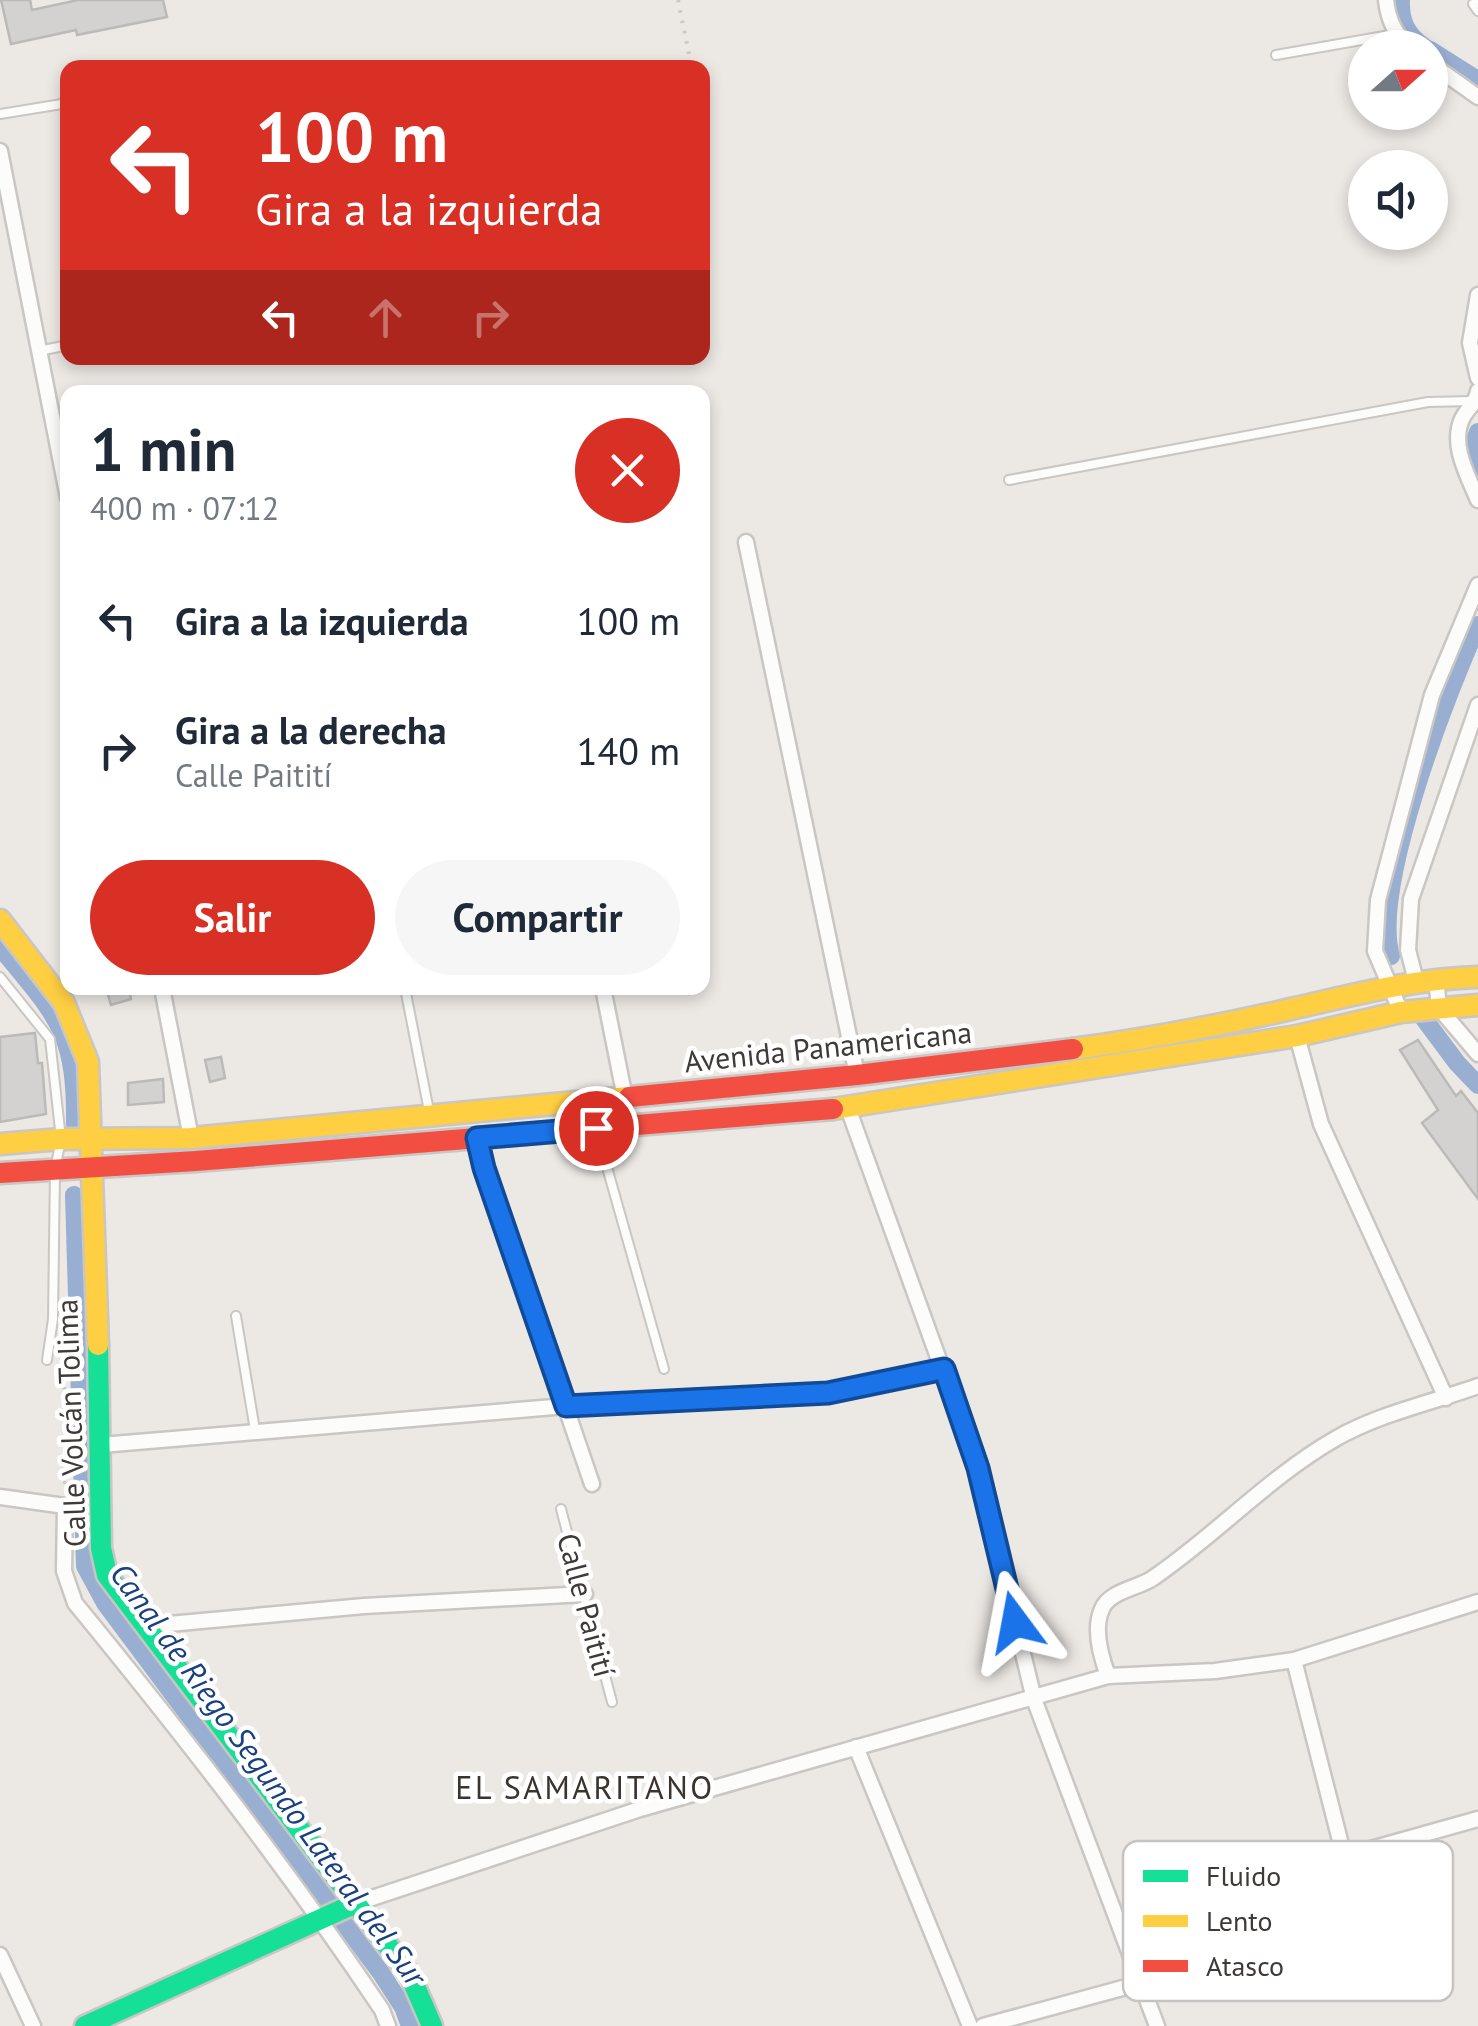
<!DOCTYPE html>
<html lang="es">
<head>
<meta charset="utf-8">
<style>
	body { margin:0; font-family:"PT Sans",sans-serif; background:#f6f6f7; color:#1f2937; height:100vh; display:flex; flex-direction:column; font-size:38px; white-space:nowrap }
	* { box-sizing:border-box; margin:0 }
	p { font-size:32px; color:#747a83 }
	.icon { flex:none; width:55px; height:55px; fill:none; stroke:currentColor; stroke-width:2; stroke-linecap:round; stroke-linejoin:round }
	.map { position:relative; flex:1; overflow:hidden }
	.drawer { position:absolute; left:60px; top:385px; width:650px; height:610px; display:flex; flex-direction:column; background:#fff; border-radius:20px; box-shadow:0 5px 15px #0003 }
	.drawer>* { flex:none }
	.banner { position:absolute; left:60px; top:60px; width:650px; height:305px; border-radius:20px; box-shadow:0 5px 15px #0003; background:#d93025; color:#fff; overflow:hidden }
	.needle { width:65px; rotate:69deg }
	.controls { position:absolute; left:1348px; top:30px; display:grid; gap:20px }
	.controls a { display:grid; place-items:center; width:100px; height:100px; border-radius:50%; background:#fff; box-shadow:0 5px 15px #0003; font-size:50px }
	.pin { position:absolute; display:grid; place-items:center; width:85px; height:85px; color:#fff; margin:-42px; border:5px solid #fff; border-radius:50%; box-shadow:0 2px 10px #0007 }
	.me { position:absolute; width:110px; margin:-55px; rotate:347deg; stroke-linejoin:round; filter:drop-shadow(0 0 8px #0008) }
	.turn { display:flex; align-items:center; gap:35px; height:210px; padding:0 30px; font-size:45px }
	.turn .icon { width:130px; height:130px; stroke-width:2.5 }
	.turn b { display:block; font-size:70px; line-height:85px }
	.lanes { display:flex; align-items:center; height:95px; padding:0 30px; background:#0003; justify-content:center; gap:50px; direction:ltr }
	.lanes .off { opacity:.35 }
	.round { display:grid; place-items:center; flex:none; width:105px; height:105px; border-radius:52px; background:#f6f6f7 }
	.head { display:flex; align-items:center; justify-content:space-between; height:170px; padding:0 30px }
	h1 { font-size:60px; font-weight:700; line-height:75px }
	.cta { display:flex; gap:20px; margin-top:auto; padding:20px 30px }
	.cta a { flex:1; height:115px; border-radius:60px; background:#d93025; color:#fff; font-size:40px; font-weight:700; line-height:115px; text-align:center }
	.cta a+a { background:#f6f6f7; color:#1f2937 }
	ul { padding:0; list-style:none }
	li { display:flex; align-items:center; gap:30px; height:130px; padding:0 30px }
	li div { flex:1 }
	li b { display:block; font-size:38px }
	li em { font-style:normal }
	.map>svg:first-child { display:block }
</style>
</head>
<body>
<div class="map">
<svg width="1478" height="2026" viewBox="0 0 1478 2026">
	<rect width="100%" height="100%" fill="#ece8e4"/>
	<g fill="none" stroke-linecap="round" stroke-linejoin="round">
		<!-- canal -->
		<path stroke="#99afd2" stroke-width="18" d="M1401,0C1400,21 1407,36 1426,48
			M1430,50L1478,80
			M1478,432L1471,451L1478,476
			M0,947C57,1017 76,1030 75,1124
			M1391,956C1371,888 1447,693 1478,625
			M1422,1016L1457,1063L1478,1085
			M74,1195L85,1566L105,1603L381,1973L403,2007L410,2026"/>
	</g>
	<!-- building -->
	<path fill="#d4d1d1" stroke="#bcb9b9" stroke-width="2.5" d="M1,0H30L32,10L78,0H163L167,17L77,35L76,30L11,44Z
		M106,988H129L131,999L111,1005Z
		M35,1033L38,1063H42L46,1114L0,1122V1037Z
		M1418,1040L1456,1096L1461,1091L1478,1113V1199L1422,1123L1438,1110L1400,1050Z
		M221,1057L225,1078L210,1082L205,1060Z
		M163,1079L164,1102L128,1105V1083Z"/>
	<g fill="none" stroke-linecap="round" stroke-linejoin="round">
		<!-- lane casing -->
		<g stroke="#c9c6c3" stroke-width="12">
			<path id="lane" d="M1478,3L1473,4L1478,11
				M1276,55L1396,34
				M0,114L68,103
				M39,351L68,345
				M1009,480L1428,402L1472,401
				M0,977L50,1039L61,1139L55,1170L53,1319L47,1360
				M405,988L429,1111
				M597,1132L664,1369
				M236,1316L255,1430
				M561,1509L612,1702"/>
		</g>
		<!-- street casing -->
		<g stroke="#c9c6c3" stroke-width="19">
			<path id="street" d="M1386,0C1388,20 1395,33 1409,48
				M1430,63L1478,97
				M0,151L68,498
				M1478,295L1470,343L1478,378
				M1478,391C1476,404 1467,408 1462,419C1450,445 1468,476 1478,500
				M746,542L857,1075
				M1436,978L1439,1008L1478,1054
				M1416,981L1408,950L1411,899L1478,705
				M162,988L191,1138
				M603,988L625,1098
				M1401,1012L1375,951L1378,900L1432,695L1478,585
				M1297,1036L1321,1124L1446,1398
				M848,1108L978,1468L1034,1699L1157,2026
				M477,1138L484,1168L592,1484
				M101,1445L566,1406L828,1393L944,1369
				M0,1497L65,1506L64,1571L75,1603C183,1735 287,1868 382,2010L388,2026
				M147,1626L364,1606L585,1594
				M1108,1676C1101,1657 1093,1628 1102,1609C1109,1591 1139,1588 1153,1578C1216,1535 1269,1477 1335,1439C1378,1414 1431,1403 1478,1386
				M856,1747L970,2026
				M1346,1856L1478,1819
				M354,1904L640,1809L1108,1676L1215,1671L1294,1660L1478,1602
				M0,1955L33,2026
				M983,2026L1361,1923L1294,1660"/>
		</g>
		<!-- fast casing -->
		<g stroke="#c9c6c3" stroke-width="25">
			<path id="fast" d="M98,1345L101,1548L107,1575L410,1975L432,2026
				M85,2026L354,1904"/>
		</g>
		<!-- slow casing -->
		<g stroke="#c9c6c3" stroke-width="25">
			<path id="slow" d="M0,920L64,1003L88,1062L98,1345
				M1073,1049C1147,1039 1222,1025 1295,1008C1357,994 1414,979 1478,977
				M833,1109L1297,1036L1401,1012L1478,1005
				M0,1144L61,1139L191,1138L629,1097"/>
		</g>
		<!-- jam casing -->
		<g stroke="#c9c6c3" stroke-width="25">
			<path id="jam" d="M629,1097L857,1075L1073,1049
				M0,1173L196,1161L833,1109"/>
		</g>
		<!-- path -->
		<path stroke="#cac9c8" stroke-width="4" stroke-dasharray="2.5 8" stroke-linecap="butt" d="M678,0L691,64
			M56,1369L64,1377L65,1491"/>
		<!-- lane -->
		<use href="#lane" stroke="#fcfcfb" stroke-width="8"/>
		<!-- street -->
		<use href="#street" stroke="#fcfcfb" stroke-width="14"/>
		<!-- fast -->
		<use href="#fast" stroke="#16e098" stroke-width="20"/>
		<!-- slow -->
		<use href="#slow" stroke="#ffcf43" stroke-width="20"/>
		<!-- jam -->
		<use href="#jam" stroke="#f24e42" stroke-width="20"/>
	</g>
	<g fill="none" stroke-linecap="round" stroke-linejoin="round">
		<!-- route casing -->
		<g stroke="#114b97" stroke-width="25">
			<path id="route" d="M596,1128L477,1138L484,1168L566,1406L828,1393L944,1369L978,1468L1015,1622"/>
		</g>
		<!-- route -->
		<use href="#route" stroke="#1a73e8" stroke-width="18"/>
	</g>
	<g text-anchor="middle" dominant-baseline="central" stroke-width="9" stroke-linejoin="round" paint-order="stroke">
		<!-- street labels -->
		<g font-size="30" fill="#3e3a38" stroke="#fff">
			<text transform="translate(828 1046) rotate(-6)">Avenida Panamericana</text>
			<text transform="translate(70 1423) rotate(-92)">Calle Volcán Tolima</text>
			<text transform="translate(587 1605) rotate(75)">Calle Paitití</text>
		</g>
		<!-- water labels -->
		<g font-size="32" font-style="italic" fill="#1a4080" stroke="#fff">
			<text transform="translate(269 1774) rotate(54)">Canal de Riego Segundo Lateral del Sur</text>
		</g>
		<!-- neighbourhood labels -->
		<g font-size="32" letter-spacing="2.5" fill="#3a332e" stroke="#fff">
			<text x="585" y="1787">EL SAMARITANO</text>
		</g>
	</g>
	<!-- legend -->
	<rect x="1123" y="1841" width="330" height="160" rx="15" fill="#fff" stroke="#c5c4c3" stroke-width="2.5"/>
	<rect x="1143" y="1870" width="45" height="12" fill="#16e098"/>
	<rect x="1143" y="1915" width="45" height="12" fill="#ffcf43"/>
	<rect x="1143" y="1960" width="45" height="12" fill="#f24e42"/>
	<g font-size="28" fill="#3e3a38">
		<text x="1206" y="1886">Fluido</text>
		<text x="1206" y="1931">Lento</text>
		<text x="1206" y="1976">Atasco</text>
	</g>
</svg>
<div class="controls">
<a><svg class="needle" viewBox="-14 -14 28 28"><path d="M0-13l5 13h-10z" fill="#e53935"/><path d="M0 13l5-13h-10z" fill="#747a83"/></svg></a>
<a><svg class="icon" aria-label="sound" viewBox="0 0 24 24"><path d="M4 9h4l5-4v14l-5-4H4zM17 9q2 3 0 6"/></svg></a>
</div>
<div class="pin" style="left:596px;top:1128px;background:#d93025"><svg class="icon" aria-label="arrive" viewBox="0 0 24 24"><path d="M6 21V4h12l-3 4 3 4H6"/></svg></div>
<svg class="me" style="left:1015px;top:1622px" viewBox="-20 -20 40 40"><path d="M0-17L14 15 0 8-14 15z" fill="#1a73e8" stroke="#fff" stroke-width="4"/></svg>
<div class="banner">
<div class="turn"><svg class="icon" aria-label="left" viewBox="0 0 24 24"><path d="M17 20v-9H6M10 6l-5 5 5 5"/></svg><div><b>100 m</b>Gira a la izquierda</div></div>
<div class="lanes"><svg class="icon" aria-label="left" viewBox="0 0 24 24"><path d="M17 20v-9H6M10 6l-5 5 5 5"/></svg><svg class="icon off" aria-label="ahead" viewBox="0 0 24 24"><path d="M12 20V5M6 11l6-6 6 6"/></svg><svg class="icon off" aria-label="right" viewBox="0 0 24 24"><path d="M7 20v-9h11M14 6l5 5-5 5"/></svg></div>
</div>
<section class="drawer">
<div class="head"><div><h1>1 min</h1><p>400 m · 07:12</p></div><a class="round" style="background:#d93025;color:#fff"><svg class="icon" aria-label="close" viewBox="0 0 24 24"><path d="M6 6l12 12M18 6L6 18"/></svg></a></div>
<ul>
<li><svg class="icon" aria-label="left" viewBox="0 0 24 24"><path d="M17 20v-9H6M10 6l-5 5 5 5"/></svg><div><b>Gira a la izquierda</b></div><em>100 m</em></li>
<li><svg class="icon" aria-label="right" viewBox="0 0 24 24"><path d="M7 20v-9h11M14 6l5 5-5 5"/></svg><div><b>Gira a la derecha</b><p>Calle Paitití</p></div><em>140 m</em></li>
</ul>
<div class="cta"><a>Salir</a><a>Compartir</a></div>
</section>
</div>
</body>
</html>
